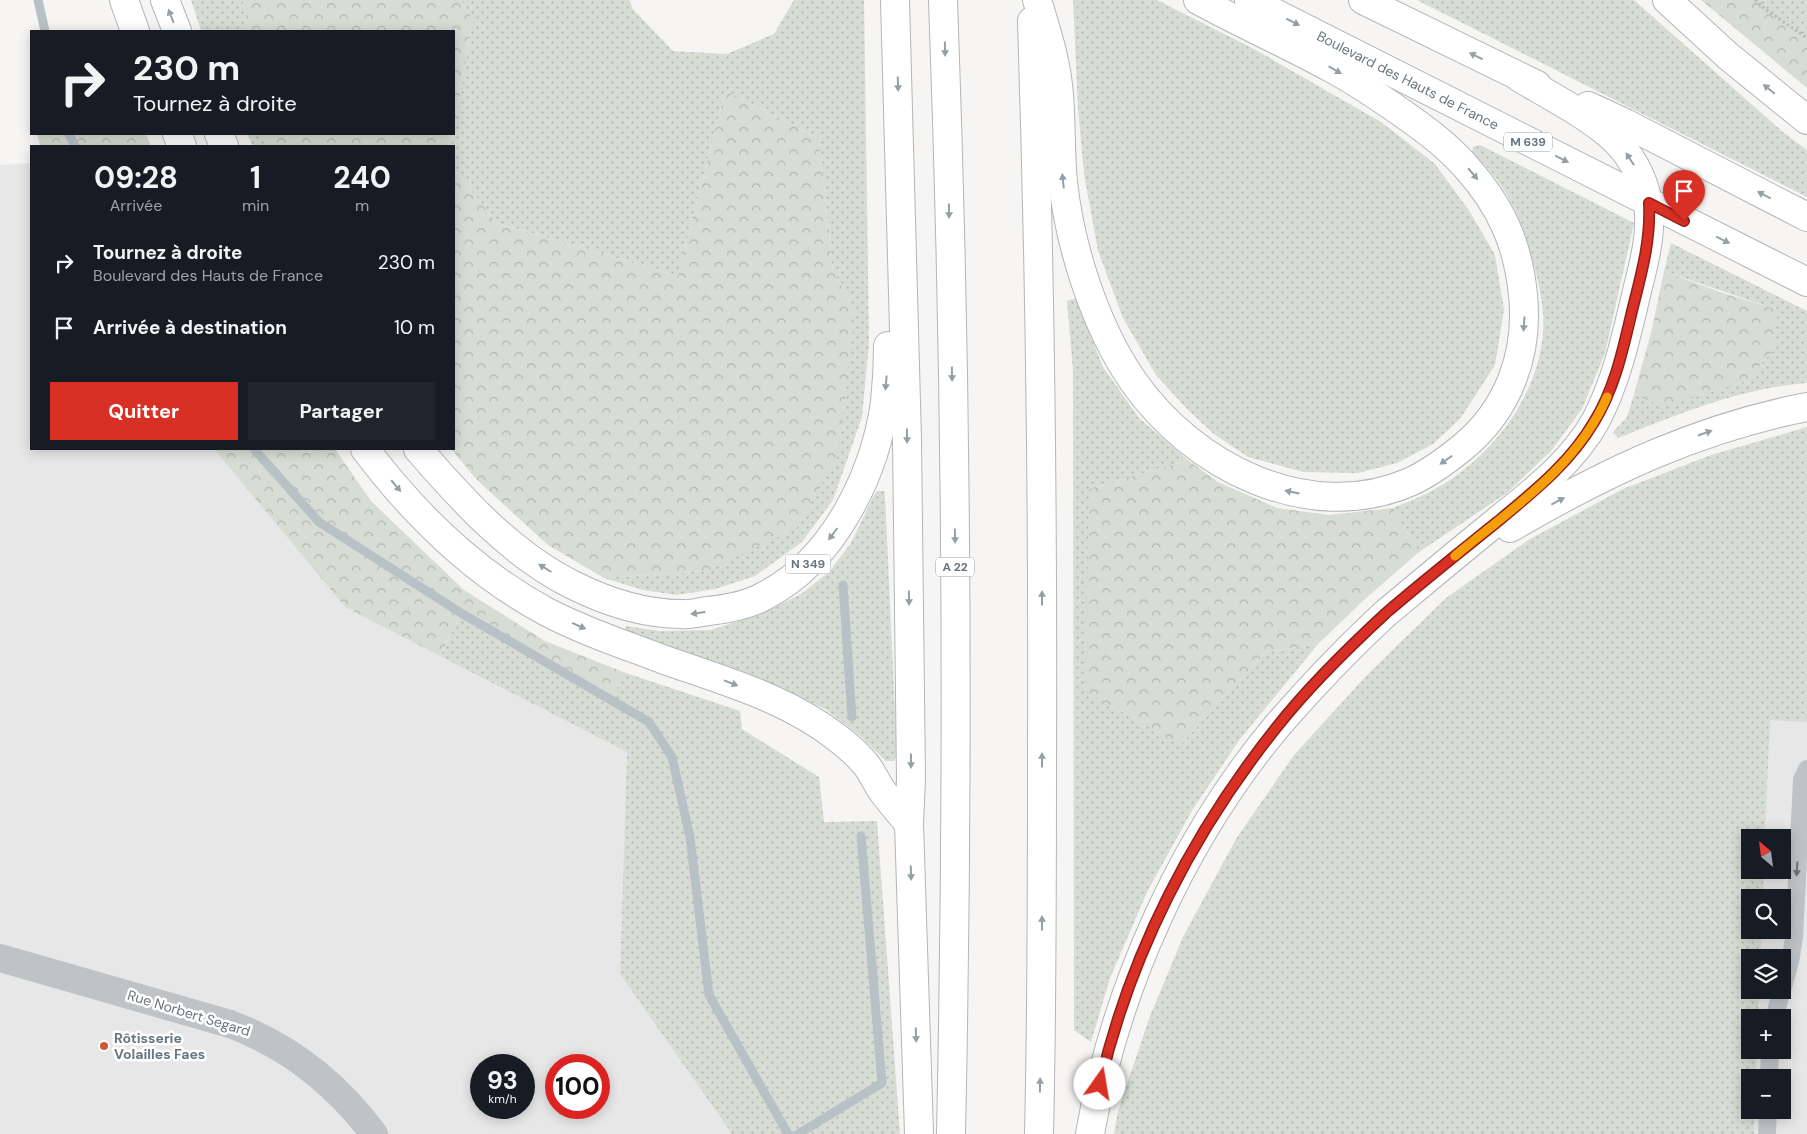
<!DOCTYPE html>
<html lang="fr">
<head>
<meta charset="utf-8">
<style>
	body { margin:0; font-family:"DM Sans",sans-serif; background:#20242c; color:#f1f3f6; height:100vh; display:flex; flex-direction:column; font-size:19px; white-space:nowrap }
	* { box-sizing:border-box; margin:0 }
	p { font-size:16px; color:#9ea1a6 }
	.icon { flex:none; width:28px; height:28px; fill:none; stroke:currentColor; stroke-width:2; stroke-linecap:round; stroke-linejoin:round }
	.map { position:relative; flex:1; overflow:hidden }
	.sheet { position:absolute; left:30px; top:145px; width:425px; height:305px; display:flex; flex-direction:column; background:#171b24; border-radius:0px; box-shadow:0 2px 12px #0003 }
	.sheet>* { flex:none }
	.top-card { position:absolute; left:30px; top:30px; width:425px; height:105px; border-radius:0px; box-shadow:0 2px 12px #0003; background:#171b24; color:#f1f3f6; overflow:hidden }
	.needle { width:32px; rotate:332deg }
	.tools { position:absolute; left:1741px; top:829px; display:grid; gap:10px }
	.tools a { display:grid; place-items:center; width:50px; height:50px; border-radius:0px; background:#171b24; box-shadow:0 2px 12px #0003; font-size:25px }
	.speed { position:absolute; left:470px; top:1054px; display:flex; gap:10px; font-size:25px; font-weight:700; text-align:center }
	.speed>* { display:grid; place-content:center; width:65px; height:65px; border-radius:50%; background:#171b24; box-shadow:0 2px 12px #0003; line-height:1 }
	.speed small { font-size:12px; font-weight:400 }
	.speed .limit { border:8px solid #d22; background:#fff; color:#111 }
	.pin { position:absolute; display:grid; place-items:center; width:42px; height:42px; color:#fff; margin:-51px -21px; border-radius:50% 50% 50% 0; rotate:-45deg; box-shadow:0 0 5px #0007 }
	.pin .icon { rotate:45deg }
	.me { position:absolute; width:55px; margin:-28px; rotate:13deg; stroke-linejoin:round; filter:drop-shadow(0 0 4px #0008) }
	.turn { display:flex; align-items:center; gap:18px; height:105px; padding:0 20px; font-size:22px }
	.turn .icon { width:65px; height:65px; stroke-width:2.5 }
	.turn b { display:block; font-size:35px; line-height:42px }
	.eta { display:flex; justify-content:space-evenly; align-items:center; height:85px; text-align:center }
	.eta b { font-size:30px; font-weight:700; line-height:35px }
	.primary-button { display:flex; gap:10px; margin-top:auto; padding:10px 20px }
	.primary-button a { flex:1; height:58px; border-radius:0px; background:#d93025; color:#fff; font-size:20px; font-weight:700; line-height:58px; text-align:center }
	.primary-button a+a { background:#20242c; color:#f1f3f6 }
	ul { padding:0; list-style:none }
	li { display:flex; align-items:center; gap:15px; height:65px; padding:0 20px }
	li div { flex:1 }
	li b { display:block; font-size:19px }
	li em { font-style:normal }
	.map>svg:first-child { display:block }
</style>
</head>
<body>
<div class="map">
<svg width="1807" height="1134" viewBox="0 0 1807 1134">
	<defs>
		<pattern id="grass-dots" width="8" height="8" patternUnits="userSpaceOnUse" patternTransform="scale(1.25)"><rect width="8" height="8" fill="#d7dcd4"/><path d="M2 2h.1M6 6h.1" fill="none" stroke="#b2b7b1" stroke-width="1.8" stroke-linecap="round"/></pattern>
		<pattern id="forest-crowns" width="20" height="18" patternUnits="userSpaceOnUse" patternTransform="scale(1.25)"><rect width="20" height="18" fill="#d7dcd4"/><path d="M2 6a3 3 0 1 1 6 0M12 15a3 3 0 1 1 6 0" fill="none" stroke="#b2b7b1"/></pattern>
	</defs>
	<rect width="100%" height="100%" fill="#f6f5f3"/>
	<!-- built -->
	<path fill="#e6e7e6" fill-rule="evenodd" d="M31,163V449H214L345,607L627,752L620,974L732,1134H0V165ZM481,1065H524V1108H481ZM556,1065H599V1108H556Z
		M1770,719L1807,722V1134H1754L1755,1110H1782V1078L1756,1077L1757,1050H1782V1018L1758,1017L1759,990H1782V958L1761,957L1762,930H1782V898L1763,897L1764,870H1782V838L1765,837Z"/>
	<!-- grass -->
	<path fill="url(#grass-dots)" d="M191,0H243L248,31H201Z
		M461,0H630L632,8L673,51L727,54L774,34L794,0H864L869,344L862,417L833,500L802,542L755,576L715,589L676,595L643,590L604,578L707,571L855,309L833,271L819,138L725,91L678,276L497,223L454,169V146H451L473,20Z
		M1073,0H1157L1254,49L1381,122L1435,164L1470,212L1495,255L1504,310L1495,365L1460,419L1433,444L1397,463L1358,473L1304,472L1248,457L1214,434L1188,410L1156,375L1123,318L1098,251L1084,174L1078,108Z
		M1417,0H1634L1784,133L1807,150V197Z
		M1755,0H1807V38L1765,9Z
		M247,134H266L269,146H253Z
		M1480,145L1634,223L1605,353L1582,409L1551,451L1507,493L1419,552L1393,508C1410,501 1428,494 1444,484C1496,451 1537,396 1543,334C1545,309 1539,283 1532,259C1520,214 1506,184 1472,152L1473,147Z
		M1671,243L1807,311V383C1741,388 1678,414 1618,438L1613,432L1627,417L1634,394L1663,406L1747,381L1772,351L1777,310L1664,271Z
		M1076,298L1103,367L1139,418L1188,460L1089,489L1180,745L1266,652L1318,644L1240,739L1193,809L1148,890L1110,978L1091,1042L1074,1030L1073,370L1067,301Z
		M1807,427V722L1770,720L1765,837L1750,838V870H1764L1763,897L1750,898V930H1762L1761,957L1750,958V990H1759L1758,1017L1750,1018V1050H1757L1756,1077L1750,1078V1110H1755L1754,1134H1114L1118,1111L1150,1016L1183,937L1236,839L1294,755L1367,675L1446,598L1530,539L1623,489L1711,455Z
		M877,491H884L885,495L897,756L894,761H886L859,735L825,709L781,688L722,665L625,630L626,626L660,631L711,630L763,613L801,594L829,572L851,543L874,495Z
		M461,613L611,699L626,673L740,711L742,729L819,777L824,822L877,821L900,1134H732L620,974L627,752L440,656Z"/>
	<!-- forest -->
	<path fill="url(#forest-crowns)" d="M243,0H461L473,20L454,129V31H248Z
		M1701,0H1755L1765,9L1807,38V88Z
		M725,91L819,138L833,271L855,309L839,454L797,528L707,571L604,578L548,545L477,480L451,449H454V169L497,223L678,276Z
		M37,134H146L151,146H40Z
		M266,134H453L451,146H269Z
		M1664,271L1723,293L1778,310L1772,351L1747,381L1663,407L1634,394L1651,333Z
		M214,449H335L371,501L464,590L545,641L626,673L611,699L461,613L440,656L345,607Z
		M1188,460L1218,482L1277,508L1329,515L1393,508L1419,552L1364,600L1318,644L1266,652L1180,745L1085,691L1089,489Z"/>
	<g fill="none" stroke-linecap="round" stroke-linejoin="round">
		<!-- stream -->
		<path stroke="#b8c2c6" stroke-width="9" d="M38,0L45,31
			M69,134L75,146
			M254,449L319,522L461,613L649,722L672,757L690,837L709,995L788,1134
			M843,585L852,717
			M798,1134L882,1083L861,836"/>
		<!-- highway casing -->
		<g stroke="#b2b6b8" stroke-width="30">
			<g id="highway">
				<path d="M124,0L135,31"/>
				<path d="M165,0L177,31"/>
				<path d="M895,0L907,440L911,779L909,824L919,1134"/>
				<path d="M943,0C957,378 959,756 951,1134"/>
				<path d="M1037,0C1043,20 1050,41 1054,61C1063,100 1059,142 1063,182C1070,247 1095,326 1133,381C1192,466 1308,526 1410,482C1430,473 1447,460 1463,447C1509,409 1529,353 1523,295C1518,244 1501,206 1467,168C1448,146 1426,130 1402,113C1379,97 1356,81 1331,68C1287,44 1242,24 1198,0"/>
				<path id="s1" d="M1249,0L1807,282"/>
				<path d="M1363,0L1537,85"/>
				<path d="M1667,0L1728,56L1807,120"/>
				<path d="M1032,21C1040,267 1043,513 1042,759C1042,884 1042,1009 1039,1134"/>
				<path d="M1588,106L1625,123L1807,217"/>
				<path d="M177,134L182,146"/>
				<path d="M219,134L224,146"/>
				<path d="M365,449C414,514 474,573 547,612C583,631 623,644 662,659C724,681 788,698 840,740C849,747 860,757 867,766C873,774 877,784 883,792C891,803 901,814 909,824"/>
				<path d="M418,449C462,500 512,555 573,585C607,602 644,614 682,614C691,615 700,612 708,611C728,609 749,605 766,595C833,560 875,475 885,402C887,383 888,364 888,346"/>
				<path d="M1510,528C1606,472 1698,428 1807,407"/>
				<path d="M1090,1134C1115,989 1183,838 1278,725C1312,686 1348,648 1386,613C1422,583 1459,552 1496,522C1533,492 1573,462 1596,420C1618,378 1627,332 1638,287C1651,236 1659,196 1625,151C1604,123 1550,96 1520,78"/>
			</g>
		</g>
		<!-- path -->
		<path stroke="#b9bcbe" stroke-width="3" stroke-dasharray="2.5 2.5" stroke-linecap="butt" d="M1755,0L1765,9L1807,38"/>
		<!-- lane -->
		<path stroke="#bfc3c6" stroke-width="18" d="M1774,1018L1790,962L1794,938L1802,780L1807,769
			M1769,1078L1770,1050
			M1767,1134L1768,1110"/>
		<!-- street -->
		<path stroke="#bfc3c6" stroke-width="28" d="M0,958L230,1024C289,1046 336,1083 374,1134"/>
		<!-- highway -->
		<use href="#highway" stroke="#fff" stroke-width="28"/>
	</g>
	<!-- one-way arrows -->
	<defs><path id="oneway-solid" d="M-6-.8H1V-3.2L6.5 0L1 3.2V.8H-6Z" transform="scale(1.25)"/></defs>
	<g fill="#959fa6">
		<use href="#oneway-solid" transform="translate(171 16) rotate(-111)"/>
		<use href="#oneway-solid" transform="translate(1293 22) rotate(27)"/>
		<use href="#oneway-solid" transform="translate(945 49) rotate(89)"/>
		<use href="#oneway-solid" transform="translate(1476 56) rotate(-154)"/>
		<use href="#oneway-solid" transform="translate(1335 70) rotate(30)"/>
		<use href="#oneway-solid" transform="translate(898 84) rotate(88)"/>
		<use href="#oneway-solid" transform="translate(1769 89) rotate(-141)"/>
		<use href="#oneway-solid" transform="translate(1562 159) rotate(27)"/>
		<use href="#oneway-solid" transform="translate(1630 159) rotate(-123)"/>
		<use href="#oneway-solid" transform="translate(1473 174) rotate(50)"/>
		<use href="#oneway-solid" transform="translate(1063 181) rotate(-96)"/>
		<use href="#oneway-solid" transform="translate(1764 195) rotate(-153)"/>
		<use href="#oneway-solid" transform="translate(949 211) rotate(89)"/>
		<use href="#oneway-solid" transform="translate(1723 240) rotate(26)"/>
		<use href="#oneway-solid" transform="translate(1524 324) rotate(94)"/>
		<use href="#oneway-solid" transform="translate(952 374) rotate(89)"/>
		<use href="#oneway-solid" transform="translate(886 383) rotate(95)"/>
		<use href="#oneway-solid" transform="translate(1705 433) rotate(-19)"/>
		<use href="#oneway-solid" transform="translate(907 436) rotate(89)"/>
		<use href="#oneway-solid" transform="translate(1446 460) rotate(145)"/>
		<use href="#oneway-solid" transform="translate(396 486) rotate(50)"/>
		<use href="#oneway-solid" transform="translate(1292 492) rotate(-168)"/>
		<use href="#oneway-solid" transform="translate(1558 501) rotate(-28)"/>
		<use href="#oneway-solid" transform="translate(833 534) rotate(127)"/>
		<use href="#oneway-solid" transform="translate(955 536) rotate(89)"/>
		<use href="#oneway-solid" transform="translate(545 568) rotate(-148)"/>
		<use href="#oneway-solid" transform="translate(909 598) rotate(89)"/>
		<use href="#oneway-solid" transform="translate(1042 598) rotate(-90)"/>
		<use href="#oneway-solid" transform="translate(698 613) rotate(172)"/>
		<use href="#oneway-solid" transform="translate(579 626) rotate(24)"/>
		<use href="#oneway-solid" transform="translate(731 683) rotate(21)"/>
		<use href="#oneway-solid" transform="translate(1042 760) rotate(-90)"/>
		<use href="#oneway-solid" transform="translate(911 761) rotate(89)"/>
		<use href="#oneway-solid" transform="translate(911 873) rotate(88)"/>
		<use href="#oneway-solid" transform="translate(1042 923) rotate(-90)"/>
		<use href="#oneway-solid" transform="translate(916 1035) rotate(88)"/>
		<use href="#oneway-solid" transform="translate(1040 1085) rotate(-89)"/>
	</g>
	<use fill="#687680" href="#oneway-solid" transform="translate(1797 869) rotate(93)"/>
	<g fill="none" stroke-linecap="round" stroke-linejoin="round">
		<!-- route casing -->
		<g stroke="#8d1f18" stroke-width="12">
			<path id="route" d="M1100,1084C1130,954 1193,832 1276,728C1309,686 1347,649 1386,613C1422,582 1460,552 1497,522C1533,492 1570,463 1594,422C1615,388 1623,349 1632,311C1641,275 1651,241 1649,203L1684,221"/>
		</g>
		<!-- route -->
		<use href="#route" stroke="#d93025" stroke-width="9"/>
		<!-- slow -->
		<path stroke="#f59e0b" stroke-width="9" d="M1455,556C1511,509 1577,467 1607,397"/>
	</g>
	<!-- markers -->
	<circle fill="#cf5a39" stroke="#fff" stroke-width="2" cx="104" cy="1046" r="5"/>
	<g text-anchor="middle" dominant-baseline="central" stroke-width="5" stroke-linejoin="round" paint-order="stroke">
		<!-- shield labels -->
		<g fill="#fff" stroke="#959fa6" stroke-width="1">
			<rect x="1504" y="132.5" width="48" height="19" rx="4"/>
			<rect x="785.5" y="554.5" width="45" height="19" rx="4"/>
			<rect x="936" y="557.5" width="38" height="19" rx="4"/>
		</g>
		<g font-size="12" font-weight="bold" fill="#687680">
			<text x="1528" y="142">M 639</text>
			<text x="808" y="564">N 349</text>
			<text x="955" y="567">A 22</text>
		</g>
		<!-- street labels -->
		<g font-size="14" fill="#687680" stroke="#fff">
			<text stroke="none"><textPath href="#s1" startOffset="178">Boulevard des Hauts de France</textPath></text>
			<text transform="translate(189 1013) rotate(17)">Rue Norbert Segard</text>
		</g>
		<!-- poi labels -->
		<g font-size="14" font-weight="bold" fill="#687680" stroke="#fff" text-anchor="start">
			<text x="114" y="1038">Rôtisserie<tspan x="114" dy="16">Volailles Faes</tspan></text>
		</g>
	</g>
</svg>
<div class="tools">
<a><svg class="needle" viewBox="-14 -14 28 28"><path d="M0-13l5 13h-10z" fill="#e53935"/><path d="M0 13l5-13h-10z" fill="#9ea1a6"/></svg></a>
<a><svg class="icon" aria-label="search" viewBox="0 0 24 24"><circle cx="10" cy="10" r="6"/><path d="M15 15l6 6"/></svg></a>
<a><svg class="icon" aria-label="layers" viewBox="0 0 24 24"><path d="M12 4l9 5-9 5-9-5zM3 14l9 5 9-5"/></svg></a>
<a>+</a>
<a>−</a>
</div>
<div class="speed"><div>93<small>km/h</small></div><div class="limit">100</div></div>
<div class="pin" style="left:1684px;top:221px;background:#d93025"><svg class="icon" aria-label="arrive" viewBox="0 0 24 24"><path d="M6 21V4h12l-3 4 3 4H6"/></svg></div>
<svg class="me" style="left:1100px;top:1084px" viewBox="-20 -20 40 40"><circle r="19" fill="#fff"/><path d="M0-13L10 11 0 6-10 11z" fill="#d93025"/></svg>
<div class="top-card">
<div class="turn"><svg class="icon" aria-label="right" viewBox="0 0 24 24"><path d="M7 20v-9h11M14 6l5 5-5 5"/></svg><div><b>230 m</b>Tournez à droite</div></div>
</div>
<section class="sheet">
<div class="eta">
<div><b>09:28</b><p>Arrivée</p></div>
<div><b>1</b><p>min</p></div>
<div><b>240</b><p>m</p></div>
</div>
<ul>
<li><svg class="icon" aria-label="right" viewBox="0 0 24 24"><path d="M7 20v-9h11M14 6l5 5-5 5"/></svg><div><b>Tournez à droite</b><p>Boulevard des Hauts de France</p></div><em>230 m</em></li>
<li><svg class="icon" aria-label="arrive" viewBox="0 0 24 24"><path d="M6 21V4h12l-3 4 3 4H6"/></svg><div><b>Arrivée à destination</b></div><em>10 m</em></li>
</ul>
<div class="primary-button"><a>Quitter</a><a>Partager</a></div>
</section>
</div>
</body>
</html>
